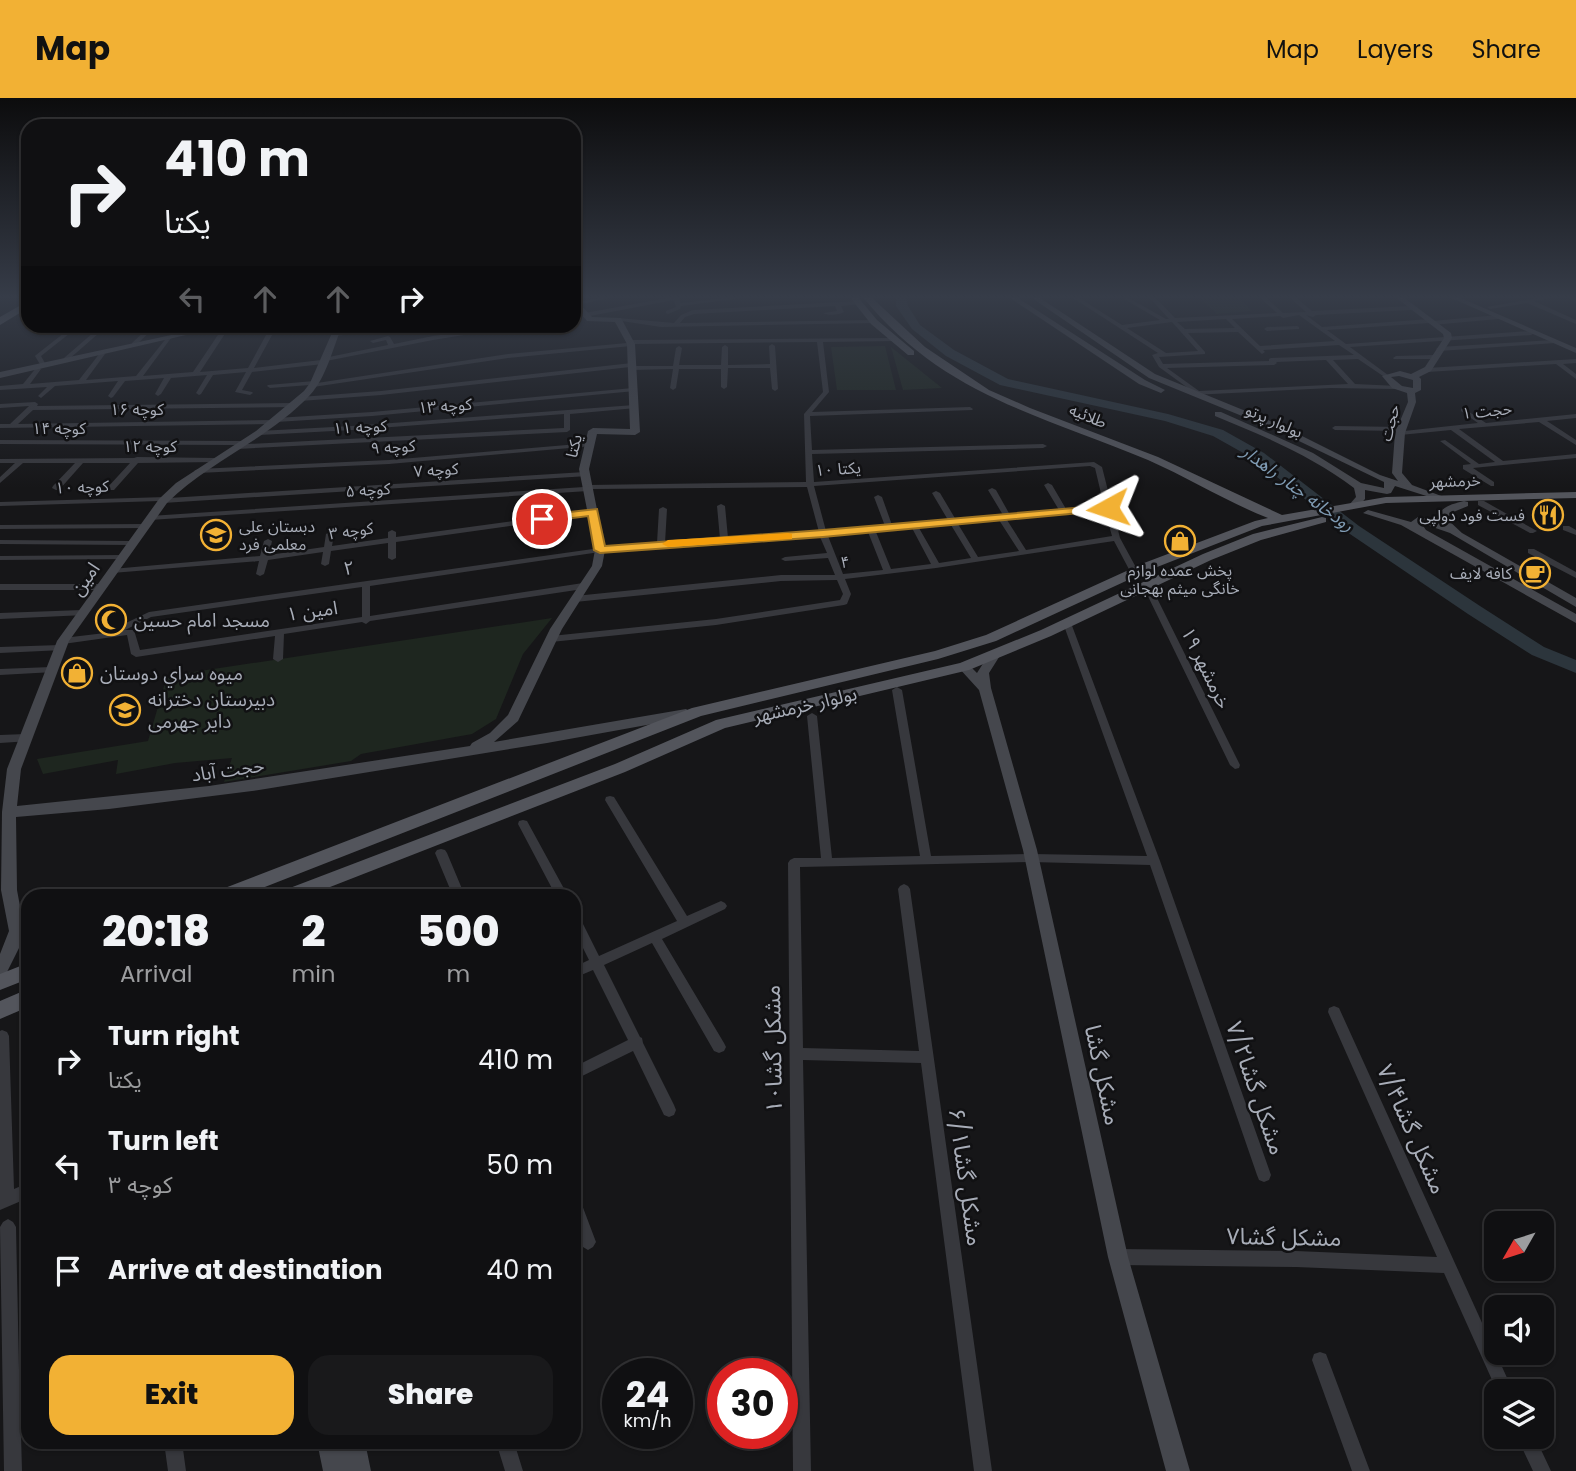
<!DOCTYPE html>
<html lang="en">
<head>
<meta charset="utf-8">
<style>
	body { margin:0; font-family:Poppins,"Noto Sans Arabic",sans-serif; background:#19191b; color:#f1f3f6; height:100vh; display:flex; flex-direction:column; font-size:26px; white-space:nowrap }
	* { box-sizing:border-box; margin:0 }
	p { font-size:23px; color:#9c9d9f }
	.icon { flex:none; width:38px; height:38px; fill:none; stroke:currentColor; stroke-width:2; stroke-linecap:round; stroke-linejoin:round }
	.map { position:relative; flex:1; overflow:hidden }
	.drawer { position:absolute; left:21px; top:791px; width:560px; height:560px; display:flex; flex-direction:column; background:#101012; border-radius:21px; box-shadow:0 2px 5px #0004,0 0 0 2px #303032 }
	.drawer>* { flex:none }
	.guide { position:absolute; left:21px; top:21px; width:560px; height:214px; border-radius:21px; box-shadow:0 2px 5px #0004,0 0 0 2px #303032; background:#101012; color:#f1f3f6; overflow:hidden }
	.needle { width:46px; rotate:231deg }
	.fabs { position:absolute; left:1484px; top:1113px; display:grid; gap:14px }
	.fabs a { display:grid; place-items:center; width:70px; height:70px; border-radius:14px; background:#101012; box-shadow:0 2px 5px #0004,0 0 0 2px #303032; font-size:35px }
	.speed { position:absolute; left:602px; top:1260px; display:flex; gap:14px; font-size:35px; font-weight:700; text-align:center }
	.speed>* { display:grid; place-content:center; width:91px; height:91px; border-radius:50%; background:#101012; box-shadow:0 2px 5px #0004,0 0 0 2px #303032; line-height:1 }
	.speed small { font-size:18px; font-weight:400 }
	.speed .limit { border:10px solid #d22; background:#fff; color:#111 }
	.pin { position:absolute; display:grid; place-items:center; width:60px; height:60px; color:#fff; margin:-30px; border:4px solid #fff; border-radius:50%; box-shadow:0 2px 7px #0007 }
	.me { position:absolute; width:77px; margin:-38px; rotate:265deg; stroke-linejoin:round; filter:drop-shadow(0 0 5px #0008) }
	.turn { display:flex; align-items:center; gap:24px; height:147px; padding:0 28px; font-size:32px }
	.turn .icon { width:91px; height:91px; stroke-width:2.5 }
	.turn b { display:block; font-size:49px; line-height:60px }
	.lanes { display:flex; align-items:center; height:66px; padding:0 28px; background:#0003; justify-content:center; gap:35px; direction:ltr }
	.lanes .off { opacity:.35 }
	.eta { display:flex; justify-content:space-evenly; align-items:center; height:119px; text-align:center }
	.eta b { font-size:42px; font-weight:800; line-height:49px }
	.primary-button { display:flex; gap:14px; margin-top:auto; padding:14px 28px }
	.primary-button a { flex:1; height:80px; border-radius:21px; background:#f2b134; color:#111; font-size:28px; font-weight:800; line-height:80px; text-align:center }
	.primary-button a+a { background:#19191b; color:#f1f3f6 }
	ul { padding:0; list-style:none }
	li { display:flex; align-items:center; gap:21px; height:105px; padding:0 28px }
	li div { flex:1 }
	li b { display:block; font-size:26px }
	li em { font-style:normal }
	header { display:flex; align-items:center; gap:42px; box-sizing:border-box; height:98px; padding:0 35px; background:#f2b134; color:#111 }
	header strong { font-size:33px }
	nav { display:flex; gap:38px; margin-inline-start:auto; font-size:24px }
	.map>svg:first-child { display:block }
</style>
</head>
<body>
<header>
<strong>Map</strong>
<nav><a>Map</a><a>Layers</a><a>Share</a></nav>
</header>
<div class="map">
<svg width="1576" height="1373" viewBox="0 0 1576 1373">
	<rect width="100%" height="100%" fill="#161618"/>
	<!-- green -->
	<path fill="#1e261f" d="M1238,198L1251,213L1217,216L1198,199Z
		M885,248L896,292H837L831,249Z
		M891,249L942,290L903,292Z
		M552,520L523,556L496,621L472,636L361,656L351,663L224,684L232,660L175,665L116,676L118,662L43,676L37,661L148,643L167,578Z"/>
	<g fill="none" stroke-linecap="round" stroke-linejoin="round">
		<!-- river -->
		<path fill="#2c353c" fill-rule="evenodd" d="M896,198H906L908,208L920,227L954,252L1008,281L1168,316L1223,332L1264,355L1359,428L1480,508L1544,549L1576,562V575L1532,557L1468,516L1347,434L1254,361L1213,338L1165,323L1000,287L946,258L912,231L896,208Z"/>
		<!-- street -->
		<path fill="#37383d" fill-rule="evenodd" d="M574,198H578L574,200Z
			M608,198H618L577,207L574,205Z
			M678,198H688L679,201L681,205L743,198H757L681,208L680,211L668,216L666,215V213L676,209L674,202L574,221V217Z
			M1070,198H1076L1122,227L1160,222L1119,198H1125L1166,221H1169L1148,198H1154L1175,220L1277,215L1258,198H1264L1283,215L1306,214L1288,198H1294L1312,213L1411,208L1414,210L1411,212L1316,217L1313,219L1306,217L1322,229L1430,221L1433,223L1498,217L1501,219L1498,221L1432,227L1429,225L1327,232L1346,246L1531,233L1534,235L1531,237L1350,249L1388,277V279L1386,280L1358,261L1333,262L1355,286L1398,288V290L1396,291L1331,290L1192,297L1189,295L1192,293L1159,269L1152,257L1158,255ZM1299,217L1335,243L1260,248L1232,221L1280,218L1283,220ZM1226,221L1235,230L1185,231L1177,224ZM1172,224L1198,253L1166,255L1127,230ZM1238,234L1262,256L1265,254L1263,252L1339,247L1354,257L1271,260L1269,261V263L1163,266L1159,259L1205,256V254L1188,235ZM1326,262L1348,286L1199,293L1167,270L1274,267L1277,265L1276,264Z
			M1549,198H1560L1534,203L1576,222V226L1527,205L1490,211L1487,209Z
			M1563,198H1570L1576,200V204Z
			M859,203L861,204V206L841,208L844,214C839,217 828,218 823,215L837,213L835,208L694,216L685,219L680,225L874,222L876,223V225L661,229L615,222L618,220L674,225L681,217L693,212Z
			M73,228H79L41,258L46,267L41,268L35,258L36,257Z
			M101,228H107L68,262H64V260Z
			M150,228H156L136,247H132V245Z
			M224,228H230L200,274L248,270L271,228H277L254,270L321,262L324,260L388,247L386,242L373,245L370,243L388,238L390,239L394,246L433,238L508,228H520L433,242L326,263L323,266L252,274L242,292L252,294L253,295L250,297L235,294L246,274L213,277L201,296L199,297L196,295L207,277L171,280L161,296L158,298L155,296L164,280L125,283L113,299L111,300L108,298L118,283L55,288L41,300L38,298L47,289L0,292V288L23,286L36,270L38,269L41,271L30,286L79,282L100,255L102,254L105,256L86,282L136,278L168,238L171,240L143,278L193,274Z
			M402,228H417L414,230L334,238L331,236L334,234Z
			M1297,228L1299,229V231L1267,233L1264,231L1267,229Z
			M895,240L898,242L897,243L823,244L829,294L812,314L970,309L973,311L972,312L810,318L812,352L1043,346L1047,348L1043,350L812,356L814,384L1094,364L1102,369L1120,440L1139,475L1138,477H1132L1114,443L936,470L845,481L851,496L847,506L844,507L716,527L551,544L547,541L551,538L716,521L840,502L843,496L837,482L781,483L575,504L571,501L575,498L781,477H835L828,460L785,463L781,461L785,459L827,455L820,439L600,454L370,488V518L583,485L587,488L583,491L370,523L366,526L362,524L284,536L283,561L278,564L273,561L275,538L136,559L131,556L127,537L63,546L58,543L63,540L105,535L149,514L600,450L657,445L659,411L663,409L667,411L665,445L720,441L717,408L721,406L725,408L728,440L819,434L807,389L592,391L588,393L150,422L146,420L150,418L584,389L588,387L806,384L804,316L823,294L817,244L634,246L631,248L508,260L313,289L310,287L270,290L267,288L268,287L314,283L317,285L508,256L627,245L630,242ZM1090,368L1095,370L1104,408L1066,411L1052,387L1048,385L1044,387L1059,412L1010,417L996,392L992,390L988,392L1003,417L956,422L940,395L936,393L932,395L948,422L892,427L882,399L878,397L874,399L885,428L826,433L814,388ZM1105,413L1112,438L1026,452L1007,422ZM999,422L1019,453L978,459L958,426ZM951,427L971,460L939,465L919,430ZM912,430L931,466L891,471L876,434ZM868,434L883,472L843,476L828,438ZM362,489V519L140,552L134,532H125L151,519Z
			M1553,242L1555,243V245L1439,253L1436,251L1439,249Z
			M772,246L775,248L778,291L775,293L772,291L770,270H728L727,289L724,291L721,289V271H679L676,290L673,292L670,290L673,271L632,272L630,269L381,297L300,303L297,301L300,299L381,293L632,265L634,266V268H673L676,250L679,248L682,250L679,267H721L722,249L725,247L728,249V267L770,266L769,248Z
			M1396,258L1435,257L1438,259L1435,261H1394L1393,260Z
			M1576,261V265L1563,266L1576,276V281L1556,266L1427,274L1424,272L1427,270Z
			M633,290L636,292L635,293L372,318L276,324L273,326L0,330V326H10L29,308L0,310V306L35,304L38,306L37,308L294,305L297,307L294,309L33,312L18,326L273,322L276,320L372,314Z
			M634,307L637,309L636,310L570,316V332L567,334L237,351L233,349L236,347L0,346V342L244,343L246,344L247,346L564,330V316L352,332L259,337L256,335L259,333L352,328Z
			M1463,310L1486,325L1576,316V320L1547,323L1576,342V347L1539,324L1459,331L1503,363L1576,356V360L1473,370L1494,384V388H1491L1463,371V367L1471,366L1440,343L1445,342L1479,366L1495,364L1451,332L1400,337L1397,335L1400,333L1335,332L1332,330L1335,328L1402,329L1405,331L1404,333L1478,325L1461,313V311Z
			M590,345L592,346V348L389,366L198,375L194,373L198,371L389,362Z
			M137,359L216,360L220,362L216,364L138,365L114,392H111L107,390L130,365H83L59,392H56L52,390L53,388L75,365H23L0,385V379L15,365H0V361L134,360Z
			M585,374H588V378L163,405L160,403L0,408V404L166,399L169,400Z
			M1478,403H1484L1537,433L1533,435H1530L1478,407Z
			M593,412H596V416L396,444V460L392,462L388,460V445L331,453L329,466L325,468L321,466L323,454L268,462L264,476L260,478L256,476L259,463L112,475L108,473L112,471L260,458L264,443L268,441L272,443L269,457L324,449L326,436L330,434L334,436L332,448L388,440V434L392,432L396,434V439Z
			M144,426L148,428L147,430L0,431V427Z
			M1563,428H1569L1576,432V437L1563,432Z
			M0,442L132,443L136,445L132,447L0,446Z
			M1528,451H1534L1576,474V480L1528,455Z
			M122,457H125V461L0,462V458Z
			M1147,485L1151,488L1240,667L1239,670L1235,671L1230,667L1143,488Z
			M0,486H101L105,489L101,492H0Z
			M82,512L86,515L85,517L0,521V515Z
			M1067,522L1071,525L1160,763L1271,1077L1269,1082L1264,1084L1259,1082L1257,1077L1150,767L1031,764L800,769L803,950L919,953L898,791L900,788L904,786L908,788L910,791L992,1373H974L921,965L803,962L811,1373H793L788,765L790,762L794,760H821L807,618L812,615L817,618L832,760L920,758L892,592L897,589L902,592L931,758L1031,756L1147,758L1063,525Z
			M60,547L65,550L63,552L0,555V549Z
			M51,569L56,572L54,574L0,577V571Z
			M26,636L30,637L31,640L30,643L0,645V637Z
			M610,698L614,699L687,818L721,803L725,805L727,808L725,811L662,841L724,945L726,949L724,953L719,955L714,953L652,845L604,867L640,939L642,940L643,945L674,1007L676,1012L674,1017L669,1019L664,1017L633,953L574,982V969L628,942L593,872L574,880V869L589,862L574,832V815L578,816L599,858L677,823L605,702L606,699Z
			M523,722L527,723L568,798H556L518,726L519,723Z
			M441,751L445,752L447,755L465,798H453L435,755L437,752Z
			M1334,908L1339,910L1513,1293H1497L1444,1175L1296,1169L1118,1167L1113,1164L1110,1159L1113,1154L1118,1151L1296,1153L1437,1159L1328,914L1329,910Z
			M2,932L7,934L9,938L14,1091L28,1085V1100L0,1112V933Z
			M574,1097L579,1099L596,1144L593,1149L588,1152L583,1149L574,1125Z
			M8,1121L13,1124L16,1129L20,1319L28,1315V1333L21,1337L22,1373H4L0,1129L3,1124Z
			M1320,1254L1326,1256L1370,1373H1352L1312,1262L1314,1256Z
			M1517,1339H1535L1551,1373H1533Z
			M164,1344H182L186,1373H168Z
			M496,1344H514L523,1373H505Z"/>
		<!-- secondary -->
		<path fill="#45474d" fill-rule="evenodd" d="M1007,198H1015L1145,282L1165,292L1161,295L1139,286Z
			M1029,198H1037L1155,276L1280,327L1380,377L1398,383L1392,375L1395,335L1408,304L1407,295L1392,290L1382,278L1400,273L1411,276L1425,269L1444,240L1443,236L1394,198H1402L1451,235L1452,240L1431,273L1419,279L1421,281V292L1415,295L1416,304L1405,335L1402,375L1412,387L1444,399L1439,402L1395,388L1391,395L1387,396L1365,392V401L1358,409H1350L1349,407L1356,399L1354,390C1312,358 1264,338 1215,318V314H1221L1313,355L1361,385L1384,390V384L1274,331L1149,280ZM1399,278L1413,282V290L1402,288L1391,279Z
			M1447,198H1456L1576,250V255Z
			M574,200L592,219L621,220L635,246L640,334L635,337L597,336L589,371L605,452L602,468L562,531L518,623L494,644L686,611L693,616L691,619L547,645L259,692L109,711L16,719L17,792L24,830L28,834V853L20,848L6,876L0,878V856L9,833L1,792L2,714L7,671L57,543L159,401L176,385L256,333L304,293L310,285L335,228H342C333,250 326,280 310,297C269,341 209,363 167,405L69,543L21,671L17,708L209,688L470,648L472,645L490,635L508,617L550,531L592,468L595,452L579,371L588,333L593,330L630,331L627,246L615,224L587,223L574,207Z
			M213,228H225L0,280V274Z
			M1464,403L1468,404V408L1451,415L1447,421L1462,435L1576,500V509L1450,435L1421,425L1426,432L1576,516V525L1401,427L1363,415L1368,412L1411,424L1418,419L1438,423C1438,409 1452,406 1464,403Z
			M995,552L1001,556L989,575L991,590L1037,752L1128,1159L1190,1373H1166L1108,1159L1023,752L979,592L958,569L960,566H968L977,575L991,553Z
			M317,1344H341L347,1373H323Z
			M341,1344H365L371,1373H347Z"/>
		<!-- primary -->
		<path fill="#53555c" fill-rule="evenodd" d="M849,198H857L877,222L914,253V257H908L871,226Z
			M862,198H870L925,249L989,292L1030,310L1158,359L1282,417L1386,399L1576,394V400L1386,405L1262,428L1152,471L996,543L938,561L701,618L242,798H214L217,793L692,610L935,553L986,537L1144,465L1255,423L1268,420C1227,404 1189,380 1148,362C1038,316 942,297 862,198Z
			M1322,419L1326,420V424L1261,442L1211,462L1051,538L969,572L725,630L625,674L307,798H279L282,793L615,666L716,622L960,565L1041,532L1203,456L1253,436Z
			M28,865V881L0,892V876Z
			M28,891V909L0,921V903Z"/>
		<!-- highway -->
		<path fill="#63666e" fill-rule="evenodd" d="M28,203V210L0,227V219Z"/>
	</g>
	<!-- sky -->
	<linearGradient id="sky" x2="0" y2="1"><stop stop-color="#0c0c0d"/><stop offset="0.51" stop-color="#363c48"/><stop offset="1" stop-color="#363c48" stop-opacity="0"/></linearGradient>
	<rect width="1576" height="390" fill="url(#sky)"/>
	<!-- route -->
	<path fill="#f2b134" stroke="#9d7322" stroke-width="2" d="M1108,407L1112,408V412L823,439L600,455L594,452L588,418L542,424L536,421L542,417L597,411L605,448L823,432Z"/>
	<!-- slow -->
	<path fill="#f59e0b" d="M788,435L792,436V441L668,449L662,446L668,442Z"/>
	<!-- icons -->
	<defs>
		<g id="restaurant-ring" transform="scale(1.575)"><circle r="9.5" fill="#111113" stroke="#f2b134" stroke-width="1.5"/><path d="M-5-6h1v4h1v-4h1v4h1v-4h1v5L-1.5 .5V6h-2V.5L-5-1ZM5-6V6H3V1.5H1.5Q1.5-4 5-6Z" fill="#f2b134"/></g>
		<g id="school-ring" transform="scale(1.575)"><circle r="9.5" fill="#111113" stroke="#f2b134" stroke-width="1.5"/><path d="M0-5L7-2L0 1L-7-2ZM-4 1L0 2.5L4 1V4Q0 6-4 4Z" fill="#f2b134"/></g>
		<g id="shop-ring" transform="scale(1.575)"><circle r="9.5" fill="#111113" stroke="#f2b134" stroke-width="1.5"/><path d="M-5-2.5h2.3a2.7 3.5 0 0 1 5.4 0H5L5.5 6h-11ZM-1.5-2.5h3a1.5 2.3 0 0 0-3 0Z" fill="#f2b134"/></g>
		<g id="cafe-ring" transform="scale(1.575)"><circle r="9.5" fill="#111113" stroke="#f2b134" stroke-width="1.5"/><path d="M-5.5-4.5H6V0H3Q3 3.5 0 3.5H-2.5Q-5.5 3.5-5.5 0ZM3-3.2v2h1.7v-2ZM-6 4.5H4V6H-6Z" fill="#f2b134"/></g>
		<g id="mosque-ring" transform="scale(1.575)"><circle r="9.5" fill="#111113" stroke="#f2b134" stroke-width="1.5"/><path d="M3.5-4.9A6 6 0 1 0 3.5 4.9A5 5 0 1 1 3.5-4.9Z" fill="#f2b134"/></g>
	</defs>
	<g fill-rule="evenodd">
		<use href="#restaurant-ring" x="1548" y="417"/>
		<use href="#school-ring" x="216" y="437"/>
		<use href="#shop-ring" x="1180" y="443"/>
		<use href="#cafe-ring" x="1535" y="475"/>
		<use href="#mosque-ring" x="111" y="522"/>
		<use href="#shop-ring" x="77" y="575"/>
		<use href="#school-ring" x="125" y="612"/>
	</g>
	<g text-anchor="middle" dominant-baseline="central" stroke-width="5" stroke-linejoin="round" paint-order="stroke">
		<!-- far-street labels -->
		<g font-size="16" fill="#a8adb8" stroke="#111113">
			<text transform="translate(445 308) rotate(-4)">کوچه ۱۳</text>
			<text x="137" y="311">کوچه ۱۶</text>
			<text transform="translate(1487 313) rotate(-6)">حجت ۱</text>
			<text transform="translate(1088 318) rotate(22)">طلائیه</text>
			<text transform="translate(1274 323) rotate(24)">بولوار پرتو</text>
			<text transform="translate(1390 325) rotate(-76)">حجت</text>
			<text transform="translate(360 329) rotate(-3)">کوچه ۱۱</text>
			<text x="59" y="330">کوچه ۱۴</text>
			<text x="150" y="348">کوچه ۱۲</text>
			<text transform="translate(574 348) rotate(-76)">یکتا</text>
			<text transform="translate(393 349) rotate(-4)">کوچه ۹</text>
			<text transform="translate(838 371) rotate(-4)">۱۰ یکتا</text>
			<text transform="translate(436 372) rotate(-4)">کوچه ۷</text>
			<text transform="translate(1455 383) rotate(-2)">خرمشهر</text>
			<text transform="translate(82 389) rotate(-2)">کوچه ۱۰</text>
			<text transform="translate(368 392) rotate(-4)">کوچه ۵</text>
			<text transform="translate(351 433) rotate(-8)">کوچه ۳</text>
			<text transform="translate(845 464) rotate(-5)">۴</text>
		</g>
		<!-- far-poi labels -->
		<g font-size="16" fill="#a8adb8" stroke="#111113" text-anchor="end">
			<text x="1525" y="417">فست فود دولپی</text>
			<text x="239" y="428" text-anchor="start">دبستان علی<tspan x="239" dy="18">معلمی فرد</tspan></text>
			<text x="1180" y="472" text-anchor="middle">پخش عمده لوازم<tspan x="1180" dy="18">خانگی میثم بهجانی</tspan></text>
			<text x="1512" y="475">کافه لایف</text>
		</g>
		<!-- far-water labels -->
		<g font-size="18" font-style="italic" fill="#7f9bb3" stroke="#111113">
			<text transform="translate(1298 390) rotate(36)">رودخانه چنار راهدار</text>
		</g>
		<!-- street labels -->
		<g font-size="19" fill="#a8adb8" stroke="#111113">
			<text transform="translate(349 470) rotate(-8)">۲</text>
			<text transform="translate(85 481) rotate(-55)">امین</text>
			<text transform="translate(312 513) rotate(-8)">امین ۱</text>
			<text transform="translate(1206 570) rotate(64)">۱۹ خرمشهر</text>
			<text transform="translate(805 607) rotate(-13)">بولوار خرمشهر</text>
			<text transform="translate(228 672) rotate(-8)">حجت آباد</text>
		</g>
		<!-- poi labels -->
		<g font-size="19" fill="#a8adb8" stroke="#111113" text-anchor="start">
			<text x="134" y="522">مسجد امام حسین</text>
			<text x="100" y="575">ميوه سراي دوستان</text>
			<text x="148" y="601">دبیرستان دخترانه<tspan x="148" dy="22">دایر جهرمی</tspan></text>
		</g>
		<!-- near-street labels -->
		<g font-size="23" fill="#a8adb8" stroke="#111113">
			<text transform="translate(773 951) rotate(-91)">مشکل گشا۱۰</text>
			<text transform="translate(1103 977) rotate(78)">مشکل گشا</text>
			<text transform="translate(1256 990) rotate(71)">مشکل گشا۷/۲</text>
			<text transform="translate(1412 1031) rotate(66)">مشکل گشا۷/۴</text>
			<text transform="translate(966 1079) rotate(82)">مشکل گشا۶/۱</text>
			<text transform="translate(1284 1139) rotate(1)">مشکل گشا۷</text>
		</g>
	</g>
</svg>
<div class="fabs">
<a><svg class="needle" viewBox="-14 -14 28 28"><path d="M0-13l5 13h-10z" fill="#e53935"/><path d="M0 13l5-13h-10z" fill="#9c9d9f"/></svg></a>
<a><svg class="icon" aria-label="sound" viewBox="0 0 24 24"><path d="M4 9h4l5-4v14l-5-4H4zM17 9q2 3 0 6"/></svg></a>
<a><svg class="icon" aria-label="layers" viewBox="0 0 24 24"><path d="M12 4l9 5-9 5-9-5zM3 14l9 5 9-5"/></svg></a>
</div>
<div class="speed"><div>24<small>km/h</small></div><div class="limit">30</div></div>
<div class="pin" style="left:542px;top:421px;background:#d93025"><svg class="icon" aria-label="arrive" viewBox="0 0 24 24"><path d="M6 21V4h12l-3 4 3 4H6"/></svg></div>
<svg class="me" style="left:1108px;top:410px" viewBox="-20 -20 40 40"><path d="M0-17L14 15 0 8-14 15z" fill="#f2b134" stroke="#fff" stroke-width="4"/></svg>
<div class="guide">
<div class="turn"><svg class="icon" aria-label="right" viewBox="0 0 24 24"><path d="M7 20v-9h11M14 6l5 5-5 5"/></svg><div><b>410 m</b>یکتا</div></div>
<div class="lanes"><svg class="icon off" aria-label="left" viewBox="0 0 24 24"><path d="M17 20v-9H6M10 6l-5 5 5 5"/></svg><svg class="icon off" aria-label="ahead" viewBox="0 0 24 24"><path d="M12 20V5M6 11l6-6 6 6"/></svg><svg class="icon off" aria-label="ahead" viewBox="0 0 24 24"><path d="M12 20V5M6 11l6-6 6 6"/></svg><svg class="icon" aria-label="right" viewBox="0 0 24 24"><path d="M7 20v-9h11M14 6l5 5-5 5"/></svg></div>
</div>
<section class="drawer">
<div class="eta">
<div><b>20:18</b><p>Arrival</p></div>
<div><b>2</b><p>min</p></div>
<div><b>500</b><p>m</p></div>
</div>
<ul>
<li><svg class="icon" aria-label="right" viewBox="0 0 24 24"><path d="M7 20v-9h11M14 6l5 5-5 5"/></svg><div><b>Turn right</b><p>یکتا</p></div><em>410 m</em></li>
<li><svg class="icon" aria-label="left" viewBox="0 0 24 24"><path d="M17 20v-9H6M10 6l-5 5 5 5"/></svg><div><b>Turn left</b><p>کوچه ۳</p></div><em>50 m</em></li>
<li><svg class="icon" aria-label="arrive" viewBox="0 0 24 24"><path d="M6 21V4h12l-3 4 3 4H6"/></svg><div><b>Arrive at destination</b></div><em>40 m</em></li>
</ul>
<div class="primary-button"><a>Exit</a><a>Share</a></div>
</section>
</div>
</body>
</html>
